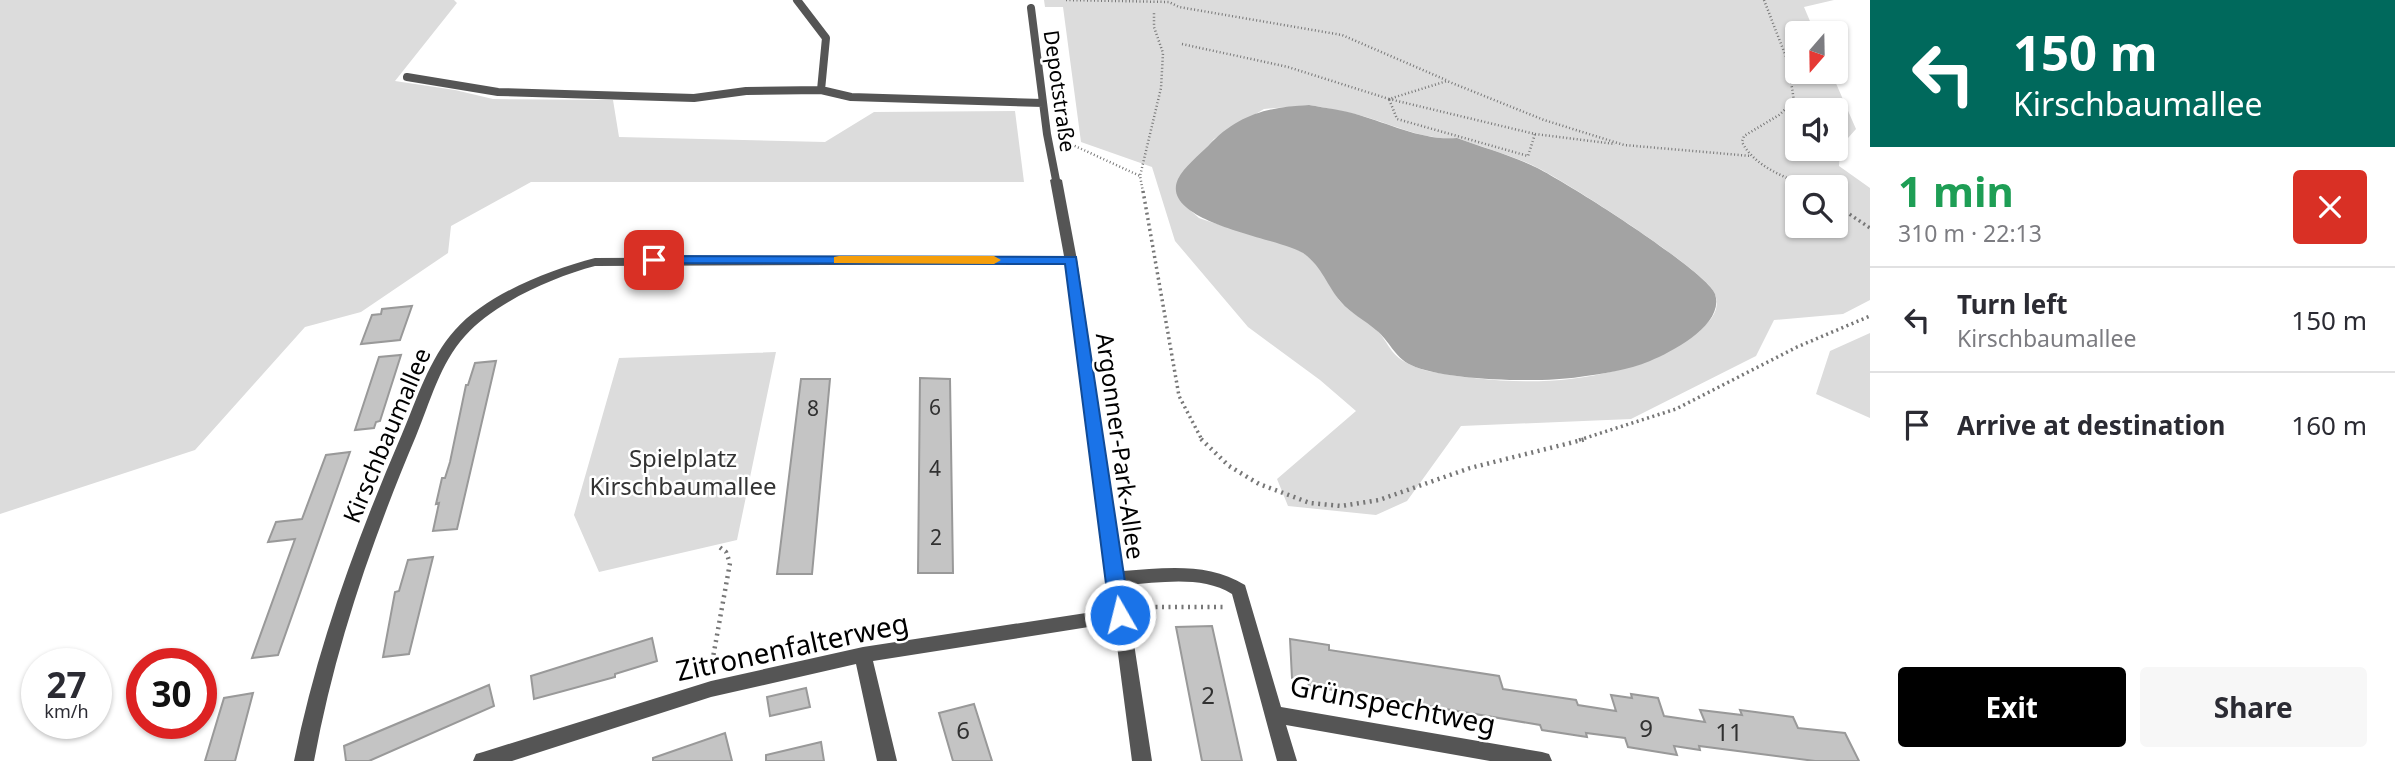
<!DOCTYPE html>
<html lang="en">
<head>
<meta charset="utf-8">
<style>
	body { margin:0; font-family:"Noto Sans",sans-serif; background:#f7f7f7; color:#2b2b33; height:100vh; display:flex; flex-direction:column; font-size:26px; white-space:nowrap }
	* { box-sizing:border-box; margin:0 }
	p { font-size:23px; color:#7c7c81 }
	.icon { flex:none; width:38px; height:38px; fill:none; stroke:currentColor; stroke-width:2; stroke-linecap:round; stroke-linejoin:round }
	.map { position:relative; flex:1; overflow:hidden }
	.panel { display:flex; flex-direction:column; background:#fff; width:525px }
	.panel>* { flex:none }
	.banner { background:#00695c; color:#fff; overflow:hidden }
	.needle { width:46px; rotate:200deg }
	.controls { position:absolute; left:1785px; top:21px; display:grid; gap:14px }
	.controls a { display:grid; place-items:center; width:63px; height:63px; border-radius:7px; background:#fff; box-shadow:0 2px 5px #0004; font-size:35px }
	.speed { position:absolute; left:21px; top:648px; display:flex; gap:14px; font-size:35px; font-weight:700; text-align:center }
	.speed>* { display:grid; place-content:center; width:91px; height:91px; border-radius:50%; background:#fff; box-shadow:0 2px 5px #0004; line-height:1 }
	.speed small { font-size:18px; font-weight:400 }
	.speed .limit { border:10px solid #d22; background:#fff; color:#111 }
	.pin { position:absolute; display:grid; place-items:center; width:60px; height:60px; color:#fff; margin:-30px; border-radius:14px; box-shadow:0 4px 10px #0006 }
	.me { position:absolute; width:77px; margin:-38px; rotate:352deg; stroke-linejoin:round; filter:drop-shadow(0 0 5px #0008) }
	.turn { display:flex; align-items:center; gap:24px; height:147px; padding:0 28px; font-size:32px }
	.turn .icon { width:91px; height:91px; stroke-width:2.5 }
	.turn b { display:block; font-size:49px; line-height:60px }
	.round { display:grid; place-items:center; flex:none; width:74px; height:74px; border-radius:7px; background:#f7f7f7 }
	.headline { display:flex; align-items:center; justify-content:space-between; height:119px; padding:0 28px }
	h1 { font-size:42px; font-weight:700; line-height:52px; color:#1e9e55 }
	.cta { display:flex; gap:14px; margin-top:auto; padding:14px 28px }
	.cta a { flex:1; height:80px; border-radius:7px; background:#000; color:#fff; font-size:28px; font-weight:700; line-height:80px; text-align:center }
	.cta a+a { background:#f7f7f7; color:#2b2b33 }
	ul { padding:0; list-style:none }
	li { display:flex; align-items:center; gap:21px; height:105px; padding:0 28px; border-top:2px solid #e1e1e2 }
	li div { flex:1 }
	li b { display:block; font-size:26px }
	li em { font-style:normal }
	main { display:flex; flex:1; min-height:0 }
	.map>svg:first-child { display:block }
</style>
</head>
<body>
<main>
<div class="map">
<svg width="1870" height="761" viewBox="0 0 1870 761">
	<rect width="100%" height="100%" fill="#fff"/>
	<!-- green -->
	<path fill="#dcdcdc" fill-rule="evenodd" d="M0,0H454L457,3L395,81L455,90L493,99L613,100L619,137L825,142L874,112L1015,111L1024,182H531L451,226L448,253L361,312L305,327L195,450L0,514Z
		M1044,0H1834L1804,7L1815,33H1797V72H1831L1856,129L1840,147L1839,166L1870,188V300L1843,314L1774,320L1756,356L1631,419L1461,426L1407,501L1376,515L1288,506L1277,479L1356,411L1320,380L1248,327L1175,241L1152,167L1081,142L1063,7H1045ZM1310,105C1326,108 1343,111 1359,115C1390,123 1424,141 1457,138C1482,147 1508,154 1532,165C1561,178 1702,268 1714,292C1723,311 1708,324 1694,334C1619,389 1515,388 1428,371C1416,368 1399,361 1392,351C1386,343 1383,336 1376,329C1365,319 1348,312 1339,300C1327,282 1320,262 1300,251C1269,233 1231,230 1199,218L1190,210L1178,180L1214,139L1264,109ZM1797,110H1836V149H1797ZM1797,187H1836V226H1797Z
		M1870,333V418L1816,394L1830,351Z
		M776,352L737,540L599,572L574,515L619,358Z"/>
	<!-- water -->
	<path fill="#a3a3a3" d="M1309,105C1326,108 1343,110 1359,115C1390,124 1424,141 1457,138C1481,147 1507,154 1531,165C1559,177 1707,271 1715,294C1725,324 1674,351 1650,361C1628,370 1602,374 1579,377C1542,383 1444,381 1411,365C1394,357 1390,341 1376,330C1365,320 1350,313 1341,302C1327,286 1322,266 1303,253C1281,238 1158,223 1178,179C1184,167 1199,155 1208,146C1238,114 1268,107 1309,105Z"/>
	<!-- building -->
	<path fill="#c4c4c4" stroke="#999" stroke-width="2" d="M412,306L400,340L361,344L372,315L381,314L382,309Z
		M401,355L380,421L376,422L374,428L355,430L379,357Z
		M496,361L457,529L433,531L439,503L436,504L442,478H445L450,462L466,385H468L475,363Z
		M920,378L950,379L953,573H918Z
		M801,379H830L812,574H777Z
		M350,452L278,655L252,658L295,539L268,542L276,522L302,519L326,455Z
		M433,557L409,654L383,657L395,592L399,591L408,560Z
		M1212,626L1242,761H1202L1176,627Z
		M652,638L657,661L615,674V677L534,699L531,676Z
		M1290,639L1329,645V650L1499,676L1503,689L1576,700L1578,705L1616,711L1611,695L1632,698L1631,694L1658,698L1664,716L1705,722L1700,710L1742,715L1740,710L1793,717L1798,728L1845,733L1859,761H1815L1699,746L1700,750L1674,746L1677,755L1628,747L1625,738L1586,733L1587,737L1542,730L1540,725L1309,686L1308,681L1292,678Z
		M489,685L494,706L369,761H346L344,746Z
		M806,688L810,707L770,716L767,697Z
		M253,693L235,761H205L224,698Z
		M974,704L992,761H953L939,713Z
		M725,733L732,761H653V758Z
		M821,742L824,761H766V755Z"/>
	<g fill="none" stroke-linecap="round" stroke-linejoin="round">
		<!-- path-far2 -->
		<path stroke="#777" stroke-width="2.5" stroke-dasharray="1 2.5" stroke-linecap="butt" d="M1066,0L1169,2L1179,7L1342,35L1446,80
			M1764,0L1788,62L1794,101L1779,115L1744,136L1742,142C1755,167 1782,175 1806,187
			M1182,44L1288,67L1389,99L1447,81L1544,120L1624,145L1751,156
			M1389,99L1535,134L1528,156L1397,119Z
			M1535,134L1615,144
			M1062,140L1140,176
			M1143,192L1140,176L1161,88L1163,53L1154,27V11"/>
		<!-- path-far1 -->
		<path stroke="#777" stroke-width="3.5" stroke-dasharray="2 3.5" stroke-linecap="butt" d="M1143,191L1179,396L1202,440
			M1836,205L1870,228
			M1579,440L1676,409L1797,347L1870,316"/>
		<!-- path -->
		<path stroke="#777" stroke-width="4.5" stroke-dasharray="2 4.5" stroke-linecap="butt" d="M1201,439L1229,466L1259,484L1310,503L1341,506L1379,500L1470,468L1586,439
			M1136,607H1227
			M710,674L730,563L726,552L718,546"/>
		<!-- service -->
		<path stroke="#555" stroke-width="8" d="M797,0L826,38L821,90L851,97L1043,103
			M1031,8L1047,134L1056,180
			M407,77L498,92L694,98L746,91L821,90"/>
		<!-- minor -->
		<path fill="#555" fill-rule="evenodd" d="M1056,177L1062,180L1077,260L1123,571C1165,568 1208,562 1245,585L1281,707L1542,752L1549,754L1552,761H1490L1286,725L1297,761H1277L1232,594C1201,575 1160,583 1125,585L1152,761H1132L1114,623L873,661L897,761H877L856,664L711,697L512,761H473L476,754L483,752L711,681L863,647L1112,609L1065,264L595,266C553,277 494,303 465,336C440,363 430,403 416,436C371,543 335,647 314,761H294C317,647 356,541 402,434C417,399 429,359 455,330C487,294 549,270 595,258L1064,256L1050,180Z"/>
	</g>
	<!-- route -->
	<path fill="#1a73e8" stroke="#114b97" stroke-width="2" d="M654,256L1076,257L1130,615L1127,621L1120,624L1113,621L1110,615L1065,264L649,263V257Z"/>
	<!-- slow -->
	<path fill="#f59e0b" d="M839,256H994L1001,260L994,264L834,263V257Z"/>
	<g text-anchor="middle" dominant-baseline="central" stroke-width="5" stroke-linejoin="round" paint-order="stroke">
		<!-- far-street labels -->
		<g font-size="21" fill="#000" stroke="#fff">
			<text transform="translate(1060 91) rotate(82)">Depotstraße</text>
		</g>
		<!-- number labels -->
		<g font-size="21" fill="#313131">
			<text x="935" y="407">6</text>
			<text x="813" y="408">8</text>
			<text x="935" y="468">4</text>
			<text x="936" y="537">2</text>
		</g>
		<!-- street labels -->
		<g font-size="24" fill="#000" stroke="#fff">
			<text transform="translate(386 435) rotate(-67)">Kirschbaumallee</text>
			<text transform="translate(1121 446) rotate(82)">Argonner-Park-Allee</text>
		</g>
		<!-- park labels -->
		<g font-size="24" fill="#333" stroke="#fff">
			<text x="683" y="457">Spielplatz<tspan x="683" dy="28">Kirschbaumallee</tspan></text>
		</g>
		<!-- near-number labels -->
		<g font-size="24" fill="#313131">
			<text x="1208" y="694">2</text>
			<text x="1646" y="727">9</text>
			<text x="963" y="729">6</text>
			<text x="1729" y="731">11</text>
		</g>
		<!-- near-street labels -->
		<g font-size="28" fill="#000" stroke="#fff">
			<text transform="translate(792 646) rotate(-12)">Zitronenfalterweg</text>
			<text transform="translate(1393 704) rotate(11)">Grünspechtweg</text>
		</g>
	</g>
</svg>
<div class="controls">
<a><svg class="needle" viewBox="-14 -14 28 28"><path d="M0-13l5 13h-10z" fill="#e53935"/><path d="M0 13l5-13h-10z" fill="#7c7c81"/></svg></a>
<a><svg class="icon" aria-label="sound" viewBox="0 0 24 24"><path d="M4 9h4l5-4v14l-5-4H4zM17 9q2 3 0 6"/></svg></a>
<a><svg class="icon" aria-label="search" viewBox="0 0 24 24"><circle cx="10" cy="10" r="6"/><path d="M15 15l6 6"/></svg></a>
</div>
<div class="speed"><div>27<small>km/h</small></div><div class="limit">30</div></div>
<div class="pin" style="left:654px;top:260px;background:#d93025"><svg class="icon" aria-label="arrive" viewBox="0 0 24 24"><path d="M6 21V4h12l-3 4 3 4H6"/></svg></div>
<svg class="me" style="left:1120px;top:615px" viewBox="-20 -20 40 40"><circle r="17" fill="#1a73e8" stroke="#fff" stroke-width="3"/><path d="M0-11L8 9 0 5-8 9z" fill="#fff"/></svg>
</div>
<section class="panel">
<div class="banner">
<div class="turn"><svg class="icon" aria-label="left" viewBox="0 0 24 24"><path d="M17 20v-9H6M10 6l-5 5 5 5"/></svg><div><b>150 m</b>Kirschbaumallee</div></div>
</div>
<div class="headline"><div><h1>1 min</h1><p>310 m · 22:13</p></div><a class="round" style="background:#d93025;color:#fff"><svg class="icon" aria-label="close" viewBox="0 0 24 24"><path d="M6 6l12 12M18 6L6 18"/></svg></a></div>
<ul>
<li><svg class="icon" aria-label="left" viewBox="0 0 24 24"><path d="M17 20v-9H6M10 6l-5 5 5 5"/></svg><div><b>Turn left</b><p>Kirschbaumallee</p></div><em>150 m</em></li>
<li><svg class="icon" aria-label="arrive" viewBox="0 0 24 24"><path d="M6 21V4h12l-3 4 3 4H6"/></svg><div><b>Arrive at destination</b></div><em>160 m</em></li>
</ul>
<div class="cta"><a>Exit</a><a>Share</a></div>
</section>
</main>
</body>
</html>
